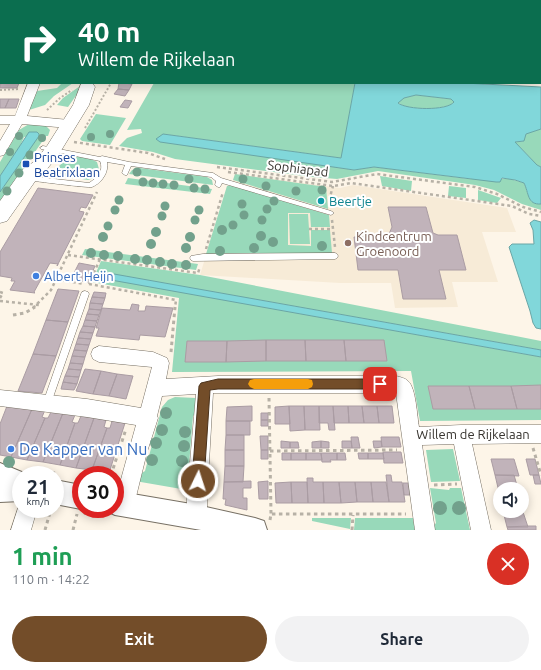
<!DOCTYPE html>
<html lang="en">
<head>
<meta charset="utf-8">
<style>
	body { margin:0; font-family:Ubuntu,sans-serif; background:#f2f2f3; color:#1f2937; height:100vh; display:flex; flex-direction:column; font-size:15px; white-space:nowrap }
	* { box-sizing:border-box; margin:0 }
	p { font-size:13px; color:#747a83 }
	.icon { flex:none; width:22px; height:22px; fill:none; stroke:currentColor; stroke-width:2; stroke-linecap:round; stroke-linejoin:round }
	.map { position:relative; height:530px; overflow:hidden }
	.side { display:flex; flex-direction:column; background:#fff; flex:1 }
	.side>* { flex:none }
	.guide { position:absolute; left:0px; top:0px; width:541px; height:84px; box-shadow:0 2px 10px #0003; background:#0b6e4f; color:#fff; overflow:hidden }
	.fabs { position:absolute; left:493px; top:482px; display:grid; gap:8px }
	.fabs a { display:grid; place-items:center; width:36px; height:36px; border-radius:50%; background:#fff; box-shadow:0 2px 10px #0003; font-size:20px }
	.speed { position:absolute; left:12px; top:466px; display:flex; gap:8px; font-size:20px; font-weight:700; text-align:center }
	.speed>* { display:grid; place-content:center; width:52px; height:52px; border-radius:50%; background:#fff; box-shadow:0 2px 10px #0003; line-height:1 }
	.speed small { font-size:10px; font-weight:400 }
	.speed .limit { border:6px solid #d22; background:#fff; color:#111 }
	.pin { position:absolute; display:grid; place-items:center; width:34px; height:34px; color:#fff; margin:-17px; border-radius:8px; box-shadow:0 2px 6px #0006 }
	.me { position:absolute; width:44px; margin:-22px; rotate:4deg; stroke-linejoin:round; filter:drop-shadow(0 0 3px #0008) }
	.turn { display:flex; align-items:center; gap:14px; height:84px; padding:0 12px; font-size:18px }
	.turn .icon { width:52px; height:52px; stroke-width:2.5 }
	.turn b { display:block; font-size:28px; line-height:34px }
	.round { display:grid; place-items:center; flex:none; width:42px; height:42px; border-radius:21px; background:#f2f2f3 }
	.head { display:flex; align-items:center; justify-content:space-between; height:68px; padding:0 12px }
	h1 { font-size:24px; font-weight:700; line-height:30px; color:#1e9e55 }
	.primary-button { display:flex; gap:8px; margin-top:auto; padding:8px 12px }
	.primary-button a { flex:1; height:46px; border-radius:24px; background:#734d29; color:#fff; font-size:16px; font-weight:700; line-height:46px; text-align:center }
	.primary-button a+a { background:#f2f2f3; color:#1f2937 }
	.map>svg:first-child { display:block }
</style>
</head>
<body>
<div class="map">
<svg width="541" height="530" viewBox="0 0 541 530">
	<rect width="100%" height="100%" fill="#fdf5e8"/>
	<!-- built -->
	<path fill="#f7ebd7" d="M235,174L340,188L353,185L507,208L516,232H482L498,282H452L458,307L395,308L391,283H340L200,275L227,186H231Z"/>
	<!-- green -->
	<path fill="#98d9ba" d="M62,83H73L54,96L45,105L29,110L37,91L57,88Z
		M154,83H355L342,157L340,158L163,134L304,162L354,170L374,167L470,179H510L524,183C529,193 527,204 541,204V210L522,204L494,190L475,185L378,171L337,179L312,177L175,159L153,152L119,146L127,138L142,133L141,129L127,130Z
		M80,86L78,89L80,90L68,107L57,105L63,98Z
		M416,95L451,99L454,102C447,111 405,111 398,102L404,98Z
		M96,114L126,118L110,145L82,141L80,139Z
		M29,124L46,126L50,130L48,136H46L28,162L26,161L22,166L27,167L0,207V192L39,134L24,137L20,146L0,176V162L19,130Z
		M541,129V167L537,165L515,142L524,141L525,135L529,132Z
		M70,155L91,159L97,162L99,169L94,178L88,180L52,174C53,171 67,159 70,155Z
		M140,168L207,177L212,180L213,185L129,174L132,170Z
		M235,174L326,187L328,209L233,180Z
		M380,176L412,181L411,191L382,186Z
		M128,178L212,189L210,194L125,184Z
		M231,185L329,215L330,227H311L310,213H288V245L311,246V230H330L332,253L206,254L227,186Z
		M449,186L466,188V198L448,196Z
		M478,190L501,198L497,203L478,200Z
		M289,214H308L310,244H290Z
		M85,249L198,264L196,270L82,255Z
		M101,261L200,275L541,341V350L122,276L110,279L541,357V420L420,421L411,371L172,372L179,298L92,282Z
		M175,397L196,398L199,411L193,416L187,490L135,481L137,476L145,471L162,407L168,400Z
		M453,449L460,481L431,482L426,450Z
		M430,488L449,490L450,488H461L470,530H430L436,523Z
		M312,518H351L350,529L312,521Z
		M355,518H413L415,530H354Z"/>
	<!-- water -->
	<path fill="#81d7da" stroke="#6aa6a6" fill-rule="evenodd" d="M355,83H464L541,87V129L526,134L524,141L515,142L537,165L541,167V204C527,205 529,193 524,183L515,180L502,178L500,182H496L374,167L354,170L160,142L156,139L163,134L341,158ZM416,95L451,99L454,102C447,111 407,110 398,103L404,98Z
		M29,132H37L39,134V136L0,192V176Z
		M534,220L541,222V329L536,328L533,323L530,311L509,247L512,244H534L533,230L530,223Z
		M114,274L541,350V357L111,280L110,276Z"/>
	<!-- building -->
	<path fill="#c1b3ba" stroke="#aa9ca3" d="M0,0H94L1,2Z
		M5,83H19L17,88H0V84Z
		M119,83H123L132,84L129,90L118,89Z
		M118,89L129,90L125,96L114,94Z
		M0,99H9L5,108H0Z
		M9,99H19L16,108H5Z
		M125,100L132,101L128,108L120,107Z
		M38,188L93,195L86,208L81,207L79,211L84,212L83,215L57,266L58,264L50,263L34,292L35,293L10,290L15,281H11L12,278L0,276V252Z
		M388,207H426L433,233L438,235H457L466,270H439L446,299H403L398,270H358L354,237H380L389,234L392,227Z
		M79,263L95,266L88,282L71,279Z
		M58,289L79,291L68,322L46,320Z
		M94,292L106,293L105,298L92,297Z
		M92,297L105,298L103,304L90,303Z
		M90,303L103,304L101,310L89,309Z
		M132,304L139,305L138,311H145L146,306L173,308L165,337L140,335L139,340L96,336L99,328H96L102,308L130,310Z
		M89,309L101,310L99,315L87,314Z
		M87,314L99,315L97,321L85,320Z
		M46,320L68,322L56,356L33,354Z
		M85,320L97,321L95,327L83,326Z
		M83,326L95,327L93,333L80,332Z
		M80,332L93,333L91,339L78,338Z
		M78,338L91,339L89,345L76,344Z
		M266,340H305L306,361H266Z
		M266,340V361L226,362L227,341Z
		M305,340H344L346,361H306Z
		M344,340H384L387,361H346Z
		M187,341H227L226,362H185Z
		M76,344L89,345L87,351L74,350Z
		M74,350L87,351L85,357L72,356Z
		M33,354L56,356L42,393L18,391Z
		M72,356L85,357L83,364L70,363Z
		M70,363L83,364L81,370L68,369Z
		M68,369L81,370L79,377L65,376Z
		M85,369L101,371L93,394L76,391Z
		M101,371L117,374L109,396L93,394Z
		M117,374L133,376L126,399L109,396Z
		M65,376L79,377L77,384L63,382Z
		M63,382L77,384L74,390L61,389Z
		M541,385V409H517L511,386Z
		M428,386H469L475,409H433Z
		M469,386H511L517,409H475Z
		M7,406L32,409L11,457L0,455V424Z
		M252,406V421H226L227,407Z
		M289,406L290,424H275V407Z
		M289,406H304L305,430L290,431Z
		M304,406H319L320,430H305Z
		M319,406H333L335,430H329L328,423H319Z
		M333,406H348L349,423H334Z
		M348,406H362L364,423H349Z
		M362,406H377L379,423H364Z
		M377,406H392L394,423H379Z
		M32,409L45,410L42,417L45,418L27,460L11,457Z
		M51,412L63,413L43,462L27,460L45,418H48Z
		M63,413L75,415L72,422L75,423L60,465L43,462Z
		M261,413H268V420H261Z
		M81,416L94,418L76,468L60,465L75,423H78Z
		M94,418L106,420L104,427L107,428L92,470L76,468Z
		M261,420H268V426H261Z
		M112,421L125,423L109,473L92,470L107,428H110Z
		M226,421H250V435H226Z
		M226,435H244V450H225Z
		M260,436H268V450H261Z
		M351,437H358L360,448H352Z
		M381,437H399L401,447H382Z
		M281,441L290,442V448H281Z
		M321,441V448H312V442Z
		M321,441L329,442V448H321Z
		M342,441H351L352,448H342Z
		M373,441H381L382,447L374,448Z
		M290,442H298L299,448H290Z
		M225,450H244V466H225Z
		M261,450H268V459H261Z
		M383,452H401L403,463H384Z
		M282,453H291V460H282Z
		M291,453H306V460H291Z
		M306,453H321L322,460H306Z
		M321,453H337V460H330L331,462H322Z
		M337,453H345L346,460H337Z
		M358,453H368V459H359Z
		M368,453H383L384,459H368Z
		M491,459H514L519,476L495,475Z
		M526,459H535L539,475H530Z
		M225,466H244L243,482H224Z
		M386,475H391L392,482H402L405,502H389Z
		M495,475H514L518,489H500L499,492Z
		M533,475H539L541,484H535Z
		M307,478H313V482H323L324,503H308Z
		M251,481V488H243V498H247V510L225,505L226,499H223L224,482Z
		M268,481V499H259L258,482Z
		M291,482L292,503H276L275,483Z
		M291,482H307L308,503H292Z
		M323,482H339L341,503H324Z
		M339,482H355L357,502L341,503Z
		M355,482H371L373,502H357Z
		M371,482H386L389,502H373Z
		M403,483H408L410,495H404Z
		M522,509L528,527H507L503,511H522Z
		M528,526H536V530H508L507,527Z"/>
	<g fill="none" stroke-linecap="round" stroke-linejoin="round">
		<!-- service casing -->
		<g stroke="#777064" stroke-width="1">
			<path id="service" d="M0,6H1V8H0Z
				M43,146L100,157L102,156L129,162L213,173L221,178L331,211L334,213L331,215L222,183L220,187H218L215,185L216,181L211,177L131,166L127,175H125L122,173L125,165L107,162C109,172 102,183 92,187C88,188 34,181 27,180L26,178L27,176H29L89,183C98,177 104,171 100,161L41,149L40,148Z
				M335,253L337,254L338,256L337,258L335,259L193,261L191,260L190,258L191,256L203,254Z
				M85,291L88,292L89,294L51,403L50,406L47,407L44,406L43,403L81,294L82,292Z"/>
		</g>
		<!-- minor casing -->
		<g stroke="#777064" stroke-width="1">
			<path id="minor" d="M353,0H363V1H353Z
				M406,0H426L427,1H407Z
				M540,13H541V19H540Z
				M28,83H40L27,116L69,120L73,121L75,124L73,127L69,128L22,124L4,155L0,156V141L10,124H0V116H15Z
				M99,346L153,352L167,358L169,363L166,379L218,376H396C400,377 405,378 408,381C416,388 417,416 419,427L461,425H541V443L472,444L491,530H471L454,444L422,445L435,530H415L396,393H213L207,497V517L204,524L197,527L190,524L187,517V497L196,394L162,396L157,416L158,418L147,452L134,505L131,512L124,515L117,512L115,501L136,425L87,417L0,406V390L87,399L141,408L152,367L99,362L93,359L91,354L93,349Z
				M20,502L21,509H37L31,530H11Z"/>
		</g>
		<!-- tertiary casing -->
		<g stroke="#777064" stroke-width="2">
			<path id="tertiary" d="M0,463L29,475H21V501L0,502Z
				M55,480L81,485V509L55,504Z
				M115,491L197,505L255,518L264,521L267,530H201L115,515L107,511L106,509H115Z"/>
		</g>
		<!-- secondary casing -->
		<g stroke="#777064" stroke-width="1">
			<path id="secondary" d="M138,0H152V1H138Z
				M81,84H93L95,87L89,105L59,154L47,169L36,180L7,221L0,223V201L22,170L35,161L47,146L73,105Z"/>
		</g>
		<!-- path-far2 -->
		<path stroke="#b7b1a6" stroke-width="2" stroke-dasharray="2 2" stroke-linecap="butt" d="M202,0L212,1
			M442,0L448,1
			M0,90L19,89
			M47,110L60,98L72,90
			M85,128L111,83"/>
		<!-- path-far1 -->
		<path stroke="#b7b1a6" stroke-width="2.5" stroke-dasharray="3 3" stroke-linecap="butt" d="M74,142L148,153L165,159
			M217,167L332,182L377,174L475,187L497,194L523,207L541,212
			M228,172L333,186L351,183L512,206L529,214L541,216
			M331,206L330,197L333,186
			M332,220L335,247
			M309,229H333
			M206,249L223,192
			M68,255L198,273L200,267
			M55,279L84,284
			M89,284L176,300L175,308
			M89,284L100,259
			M0,292L3,293L0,298
			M0,301L39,305
			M33,308L51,290L97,192"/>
		<!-- path -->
		<path stroke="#b7b1a6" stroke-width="3" stroke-dasharray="3.5 3.5" stroke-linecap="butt" d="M13,315L25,313L35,307
			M171,352L175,307
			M269,398L271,514
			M533,448L541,475
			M270,451L397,450
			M32,470L55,473
			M111,475L126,429
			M434,485L457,484
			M84,513L103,516
			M270,520L271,514H406
			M45,530L51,509
			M73,530L77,514
			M352,530L353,515"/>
		<!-- service -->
		<use href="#service" fill="#fff" fill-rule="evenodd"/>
		<!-- minor -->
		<use href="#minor" fill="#fff" fill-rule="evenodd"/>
		<!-- tertiary -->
		<use href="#tertiary" fill="#fff" fill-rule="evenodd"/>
		<!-- secondary -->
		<use href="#secondary" fill="#fff" fill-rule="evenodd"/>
	</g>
	<!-- trees -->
	<g fill="#72a18c">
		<circle cx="110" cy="134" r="4"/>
		<circle cx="19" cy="136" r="4"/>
		<circle cx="91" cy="137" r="4"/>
		<circle cx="42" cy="138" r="4"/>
		<circle cx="10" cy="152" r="4"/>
		<circle cx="30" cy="155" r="4.5"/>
		<circle cx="137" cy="172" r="4.5"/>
		<circle cx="19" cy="173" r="4.5"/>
		<circle cx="189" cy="179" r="4.5"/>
		<circle cx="243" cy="179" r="4.5"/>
		<circle cx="143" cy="182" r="4.5"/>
		<circle cx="153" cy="183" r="4.5"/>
		<circle cx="163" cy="184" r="4.5"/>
		<circle cx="174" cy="185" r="4.5"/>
		<circle cx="266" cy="186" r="4.5"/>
		<circle cx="194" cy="188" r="4.5"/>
		<circle cx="205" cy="189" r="4.5"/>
		<circle cx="322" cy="190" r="4.5"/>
		<circle cx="7" cy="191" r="4.5"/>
		<circle cx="296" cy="191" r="4.5"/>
		<circle cx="119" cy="200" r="4.5"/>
		<circle cx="274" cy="201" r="4.5"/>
		<circle cx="242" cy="204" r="4.5"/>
		<circle cx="165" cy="206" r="4.5"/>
		<circle cx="267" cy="209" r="4.5"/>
		<circle cx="115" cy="210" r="4.5"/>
		<circle cx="199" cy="210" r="4.5"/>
		<circle cx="244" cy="215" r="4.5"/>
		<circle cx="162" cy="216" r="4.5"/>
		<circle cx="195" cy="220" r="4.5"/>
		<circle cx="262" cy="220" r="4.5"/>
		<circle cx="233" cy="225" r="4.5"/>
		<circle cx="108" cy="226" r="4.5"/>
		<circle cx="222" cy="230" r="5"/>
		<circle cx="156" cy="232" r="5"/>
		<circle cx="261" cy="236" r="5"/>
		<circle cx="103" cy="237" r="5"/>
		<circle cx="190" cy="237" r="5"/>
		<circle cx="273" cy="242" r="5"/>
		<circle cx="151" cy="244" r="5"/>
		<circle cx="322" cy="246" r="5"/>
		<circle cx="186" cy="248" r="5"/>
		<circle cx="254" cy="248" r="5"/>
		<circle cx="220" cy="251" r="5"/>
		<circle cx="91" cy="253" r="5"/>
		<circle cx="104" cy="255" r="5"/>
		<circle cx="118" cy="256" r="5"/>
		<circle cx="135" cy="259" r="5"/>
		<circle cx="147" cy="260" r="5"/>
		<circle cx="160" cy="262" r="5"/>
		<circle cx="172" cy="264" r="5"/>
		<circle cx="186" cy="265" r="5"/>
		<circle cx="166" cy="413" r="6"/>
		<circle cx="162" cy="430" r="6"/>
		<circle cx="185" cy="432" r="6"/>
		<circle cx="156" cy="443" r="6"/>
		<circle cx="184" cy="446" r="6"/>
		<circle cx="152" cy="460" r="6"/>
		<circle cx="182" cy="461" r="6"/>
		<circle cx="9" cy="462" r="6"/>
		<circle cx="440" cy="508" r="7"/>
		<circle cx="459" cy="508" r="7"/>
	</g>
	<!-- route -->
	<path fill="#734d29" stroke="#4b321b" d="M218,379H380L384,380L385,384L384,387L380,389H218L210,390L204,481L202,485L198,487L194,485L192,481L199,386L201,383Z"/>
	<!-- slow -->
	<path fill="#f59e0b" d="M254,379H308L312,380L313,384L312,387L308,389H254L250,387L248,384L250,380Z"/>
	<!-- markers -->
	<rect fill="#1a4fb4" stroke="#fff" stroke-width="1.5" x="22" y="160" width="8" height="8" rx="2"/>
	<circle fill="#0f9aa8" stroke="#fff" stroke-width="1.5" cx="321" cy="201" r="4"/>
	<circle fill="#8d6e63" stroke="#fff" stroke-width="1.5" cx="348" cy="243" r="4"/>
	<g fill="#3f7fe0" stroke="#fff" stroke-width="1.5">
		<circle cx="36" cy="276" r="4"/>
		<circle cx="11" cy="449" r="4"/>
	</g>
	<g text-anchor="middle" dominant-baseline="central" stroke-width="4" stroke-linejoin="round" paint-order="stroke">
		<!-- transit labels -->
		<g font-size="13" fill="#164399" stroke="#fff" text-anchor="start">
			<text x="34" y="157">Prinses<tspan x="34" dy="15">Beatrixlaan</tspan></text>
		</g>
		<!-- street labels -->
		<g font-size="13" fill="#36332e" stroke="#fff">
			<text transform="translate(298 168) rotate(7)">Sophiapad</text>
			<text x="473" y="434">Willem de Rijkelaan</text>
		</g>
		<!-- culture labels -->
		<g font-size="13" fill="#0d838f" stroke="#fff" text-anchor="start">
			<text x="329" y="201">Beertje</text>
		</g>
		<!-- education labels -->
		<g font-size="13" fill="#785e54" stroke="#fff" text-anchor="start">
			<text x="356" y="236">Kindcentrum<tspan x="356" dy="15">Groenoord</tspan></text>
		</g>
		<!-- shop labels -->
		<g font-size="13" fill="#366cbe" stroke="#fff" text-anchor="start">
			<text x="44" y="276">Albert Heijn</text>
		</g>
		<!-- near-shop labels -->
		<g font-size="16" fill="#366cbe" stroke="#fff" text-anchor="start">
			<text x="19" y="449">De Kapper van Nu</text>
		</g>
	</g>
</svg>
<div class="fabs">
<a><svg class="icon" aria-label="sound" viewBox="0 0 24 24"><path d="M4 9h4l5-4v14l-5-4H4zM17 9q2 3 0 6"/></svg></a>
</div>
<div class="speed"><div>21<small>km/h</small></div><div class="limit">30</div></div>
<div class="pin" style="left:380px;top:384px;background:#d93025"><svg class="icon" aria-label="arrive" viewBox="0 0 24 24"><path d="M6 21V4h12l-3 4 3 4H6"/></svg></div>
<svg class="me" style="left:198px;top:481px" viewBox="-20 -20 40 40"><circle r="17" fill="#734d29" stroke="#fff" stroke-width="3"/><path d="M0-11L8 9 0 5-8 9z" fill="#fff"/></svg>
<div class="guide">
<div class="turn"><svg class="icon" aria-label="right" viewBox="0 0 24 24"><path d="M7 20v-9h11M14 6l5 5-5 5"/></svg><div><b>40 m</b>Willem de Rijkelaan</div></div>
</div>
</div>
<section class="side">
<div class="head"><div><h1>1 min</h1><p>110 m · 14:22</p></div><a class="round" style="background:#d93025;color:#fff"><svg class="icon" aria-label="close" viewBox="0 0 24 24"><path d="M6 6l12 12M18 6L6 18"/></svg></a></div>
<div class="primary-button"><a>Exit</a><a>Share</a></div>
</section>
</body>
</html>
